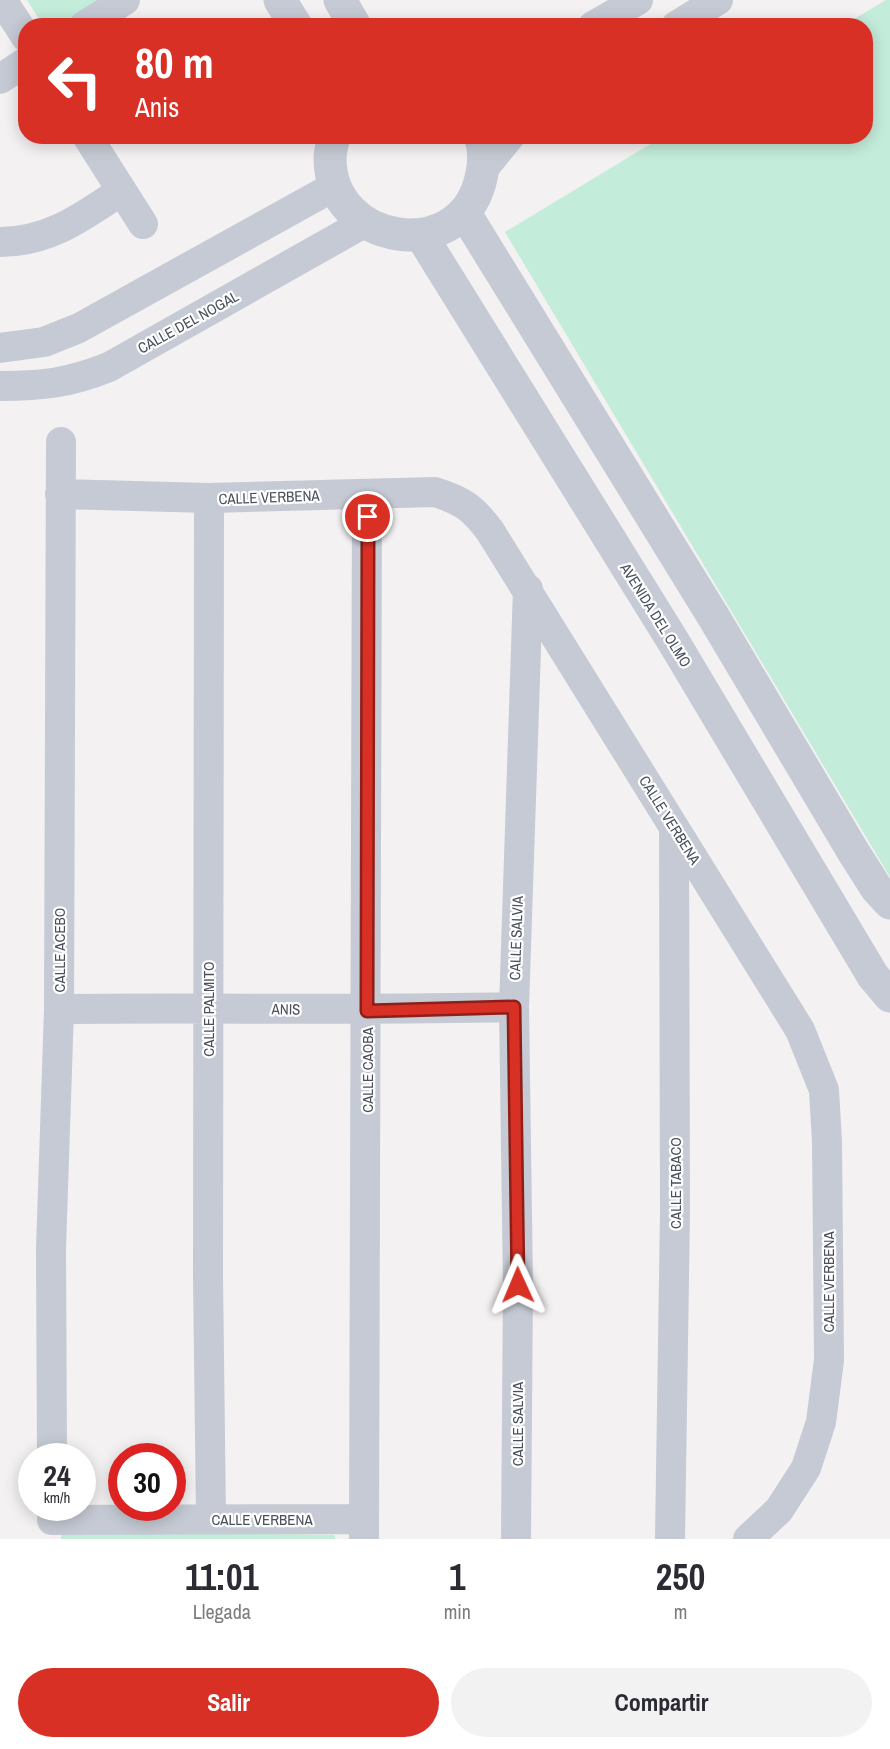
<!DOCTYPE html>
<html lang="es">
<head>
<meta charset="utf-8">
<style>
	body { margin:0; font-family:"Archivo Narrow",sans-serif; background:#f2f2f3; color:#2b2b33; height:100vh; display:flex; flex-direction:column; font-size:22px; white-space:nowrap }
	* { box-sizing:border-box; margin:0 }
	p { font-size:20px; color:#7c7c81 }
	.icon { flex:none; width:33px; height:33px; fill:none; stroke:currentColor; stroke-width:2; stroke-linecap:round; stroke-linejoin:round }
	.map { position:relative; height:1539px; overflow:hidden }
	.panel { display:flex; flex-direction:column; background:#fff; flex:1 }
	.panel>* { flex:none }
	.guide { position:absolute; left:18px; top:18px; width:855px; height:126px; border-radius:24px; box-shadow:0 3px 15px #0003; background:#d93025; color:#fff; overflow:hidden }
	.speed { position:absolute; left:18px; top:1443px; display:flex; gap:12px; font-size:30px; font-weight:700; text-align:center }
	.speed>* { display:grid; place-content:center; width:78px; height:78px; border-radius:50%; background:#fff; box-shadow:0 3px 15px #0003; line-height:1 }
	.speed small { font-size:15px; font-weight:400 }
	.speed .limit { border:9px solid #d22; background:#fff; color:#111 }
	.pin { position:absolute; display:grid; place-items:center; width:51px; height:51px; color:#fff; margin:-26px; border:3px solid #fff; border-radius:50%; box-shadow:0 2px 6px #0007 }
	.me { position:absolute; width:66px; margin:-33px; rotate:359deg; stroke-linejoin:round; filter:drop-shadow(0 0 4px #0008) }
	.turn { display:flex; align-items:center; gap:21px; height:126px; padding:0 18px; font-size:27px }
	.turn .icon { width:78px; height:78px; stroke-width:2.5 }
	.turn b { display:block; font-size:42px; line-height:51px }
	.eta { display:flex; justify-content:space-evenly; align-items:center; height:102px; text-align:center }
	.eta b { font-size:36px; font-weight:700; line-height:42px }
	.primary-button { display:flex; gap:12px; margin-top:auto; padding:12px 18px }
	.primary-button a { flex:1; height:69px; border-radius:36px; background:#d93025; color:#fff; font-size:24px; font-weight:700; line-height:69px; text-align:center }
	.primary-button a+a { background:#f2f2f3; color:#2b2b33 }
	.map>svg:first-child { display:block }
</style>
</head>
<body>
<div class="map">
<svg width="890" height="1539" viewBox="0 0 890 1539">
	<rect width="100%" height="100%" fill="#f3f1f1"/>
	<!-- green -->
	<path fill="#c3ecda" d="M27,0H101L59,26L43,25Z
		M886,0H890V877L505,232L662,137L866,136V26L844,25Z
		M61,1531L335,1535V1539H61Z"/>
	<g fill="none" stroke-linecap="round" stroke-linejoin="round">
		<!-- minor -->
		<path stroke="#c5cad4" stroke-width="30" d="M2,0L26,37
			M84,26L125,0
			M593,26L638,0
			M676,26L718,0
			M0,79L26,62
			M87,136L143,224
			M484,168L510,136
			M0,242C49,242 82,217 121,191
			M0,348L44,342L79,328L335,186
			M0,386C42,386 69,383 109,367L364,223
			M60,494L209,498L435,492C463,501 473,508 490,531L800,1030L824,1090L827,1142L829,1360L821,1422L806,1468L779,1510L748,1539
			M209,498L208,1276L211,1519
			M59,1009C210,1007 362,1011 514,1007
			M52,1456L51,1249L59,1009L61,442
			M52,1520L364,1519
			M364,1539L367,494
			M516,1539L518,1285L514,1007L528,589
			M670,1539L675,1211L674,828"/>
		<!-- tertiary -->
		<path stroke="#c5cad4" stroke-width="33" d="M280,0L296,26
			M340,0L355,26
			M334,136C332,144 330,152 330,159C331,245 458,265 480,182C484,167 486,151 480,136
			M464,212L713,616L854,853L877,889L890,903
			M421,235L673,641L873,976L890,996"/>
	</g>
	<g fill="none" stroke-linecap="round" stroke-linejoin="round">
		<!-- route casing -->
		<g stroke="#8d1f18" stroke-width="15">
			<path id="route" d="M368,517L367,1011L514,1007L518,1285"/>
		</g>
		<!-- route -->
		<use href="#route" stroke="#d93025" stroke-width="10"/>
	</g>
	<g text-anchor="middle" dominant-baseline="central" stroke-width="4.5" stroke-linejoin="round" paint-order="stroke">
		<!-- street labels -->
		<g font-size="15" fill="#4a505c" stroke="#fff">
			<text transform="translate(188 322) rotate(-29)">CALLE DEL NOGAL</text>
			<text transform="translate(269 497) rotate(-2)">CALLE VERBENA</text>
			<text transform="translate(656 615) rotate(58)">AVENIDA DEL OLMO</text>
			<text transform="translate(670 820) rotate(58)">CALLE VERBENA</text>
			<text transform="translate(516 938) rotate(-88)">CALLE SALVIA</text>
			<text transform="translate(59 950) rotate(-90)">CALLE ACEBO</text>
			<text transform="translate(208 1009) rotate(-90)">CALLE PALMITO</text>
			<text transform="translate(286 1009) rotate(1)">ANIS</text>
			<text transform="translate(367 1070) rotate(-90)">CALLE CAOBA</text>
			<text transform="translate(675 1183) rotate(-90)">CALLE TABACO</text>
			<text transform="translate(828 1282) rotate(-90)">CALLE VERBENA</text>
			<text transform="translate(517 1424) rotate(-90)">CALLE SALVIA</text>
			<text x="262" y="1519">CALLE VERBENA</text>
		</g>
	</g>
</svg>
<div class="speed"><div>24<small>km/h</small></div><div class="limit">30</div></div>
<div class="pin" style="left:368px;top:517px;background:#d93025"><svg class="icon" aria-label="arrive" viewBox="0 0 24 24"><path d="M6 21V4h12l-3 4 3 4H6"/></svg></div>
<svg class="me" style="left:518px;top:1285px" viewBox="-20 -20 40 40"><path d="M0-17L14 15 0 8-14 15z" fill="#d93025" stroke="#fff" stroke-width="4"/></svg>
<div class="guide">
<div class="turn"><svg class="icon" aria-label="left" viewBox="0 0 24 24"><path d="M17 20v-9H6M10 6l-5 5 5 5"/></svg><div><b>80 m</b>Anis</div></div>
</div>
</div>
<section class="panel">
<div class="eta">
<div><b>11:01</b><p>Llegada</p></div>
<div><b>1</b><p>min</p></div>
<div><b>250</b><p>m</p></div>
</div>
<div class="primary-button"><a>Salir</a><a>Compartir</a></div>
</section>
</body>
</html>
